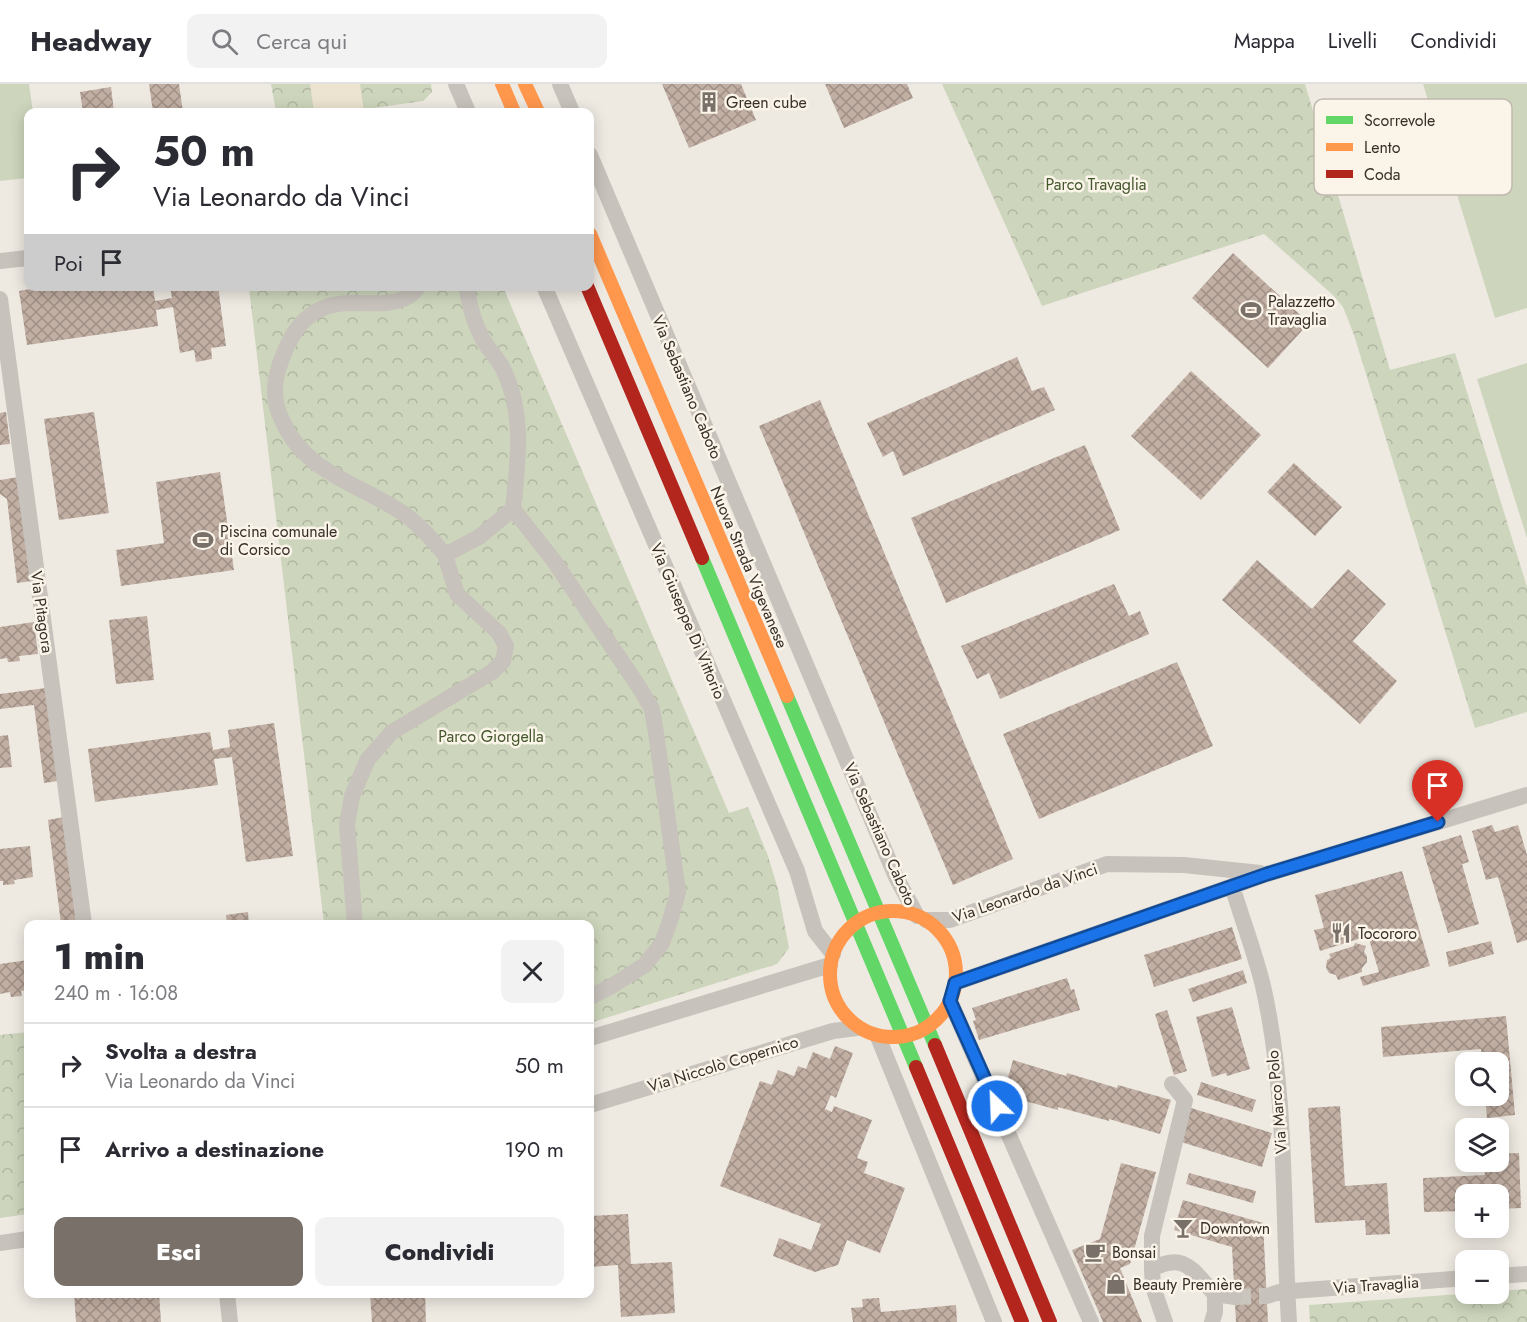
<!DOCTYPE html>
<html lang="it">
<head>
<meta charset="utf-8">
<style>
	body { margin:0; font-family:Jost,sans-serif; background:#f2f2f3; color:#2b2b33; height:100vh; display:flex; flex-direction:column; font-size:22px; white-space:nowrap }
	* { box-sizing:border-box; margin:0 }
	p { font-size:20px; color:#7c7c81 }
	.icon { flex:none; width:33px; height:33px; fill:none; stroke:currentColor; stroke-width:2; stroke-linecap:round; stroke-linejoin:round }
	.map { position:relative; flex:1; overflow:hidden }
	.side { position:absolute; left:24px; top:836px; width:570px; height:378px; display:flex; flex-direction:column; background:#fff; border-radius:12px; box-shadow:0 3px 15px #0003 }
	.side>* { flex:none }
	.banner { position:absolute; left:24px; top:24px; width:570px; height:183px; border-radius:12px; box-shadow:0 3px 15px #0003; background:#fff; color:#2b2b33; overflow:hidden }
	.controls { position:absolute; left:1455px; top:968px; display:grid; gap:12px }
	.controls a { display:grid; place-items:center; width:54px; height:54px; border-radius:12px; background:#fff; box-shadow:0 3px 15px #0003; font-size:30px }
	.pin { position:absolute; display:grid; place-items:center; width:51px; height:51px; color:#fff; margin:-62px -26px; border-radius:50% 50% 50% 0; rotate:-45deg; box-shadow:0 0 6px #0007 }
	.pin .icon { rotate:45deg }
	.me { position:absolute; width:66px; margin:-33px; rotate:336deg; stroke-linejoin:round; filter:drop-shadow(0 0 4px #0008) }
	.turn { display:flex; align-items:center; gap:21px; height:126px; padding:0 30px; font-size:27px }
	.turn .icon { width:78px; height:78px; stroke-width:2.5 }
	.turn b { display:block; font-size:42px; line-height:51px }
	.then { display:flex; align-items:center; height:57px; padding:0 30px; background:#0003; gap:12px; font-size:22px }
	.round { display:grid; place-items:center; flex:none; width:63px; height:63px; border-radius:12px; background:#f2f2f3 }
	.overview { display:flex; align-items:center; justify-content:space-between; height:102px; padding:0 30px }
	h1 { font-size:36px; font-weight:800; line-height:45px }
	.button { display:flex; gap:12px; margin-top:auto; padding:12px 30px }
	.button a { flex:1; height:69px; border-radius:12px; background:#787069; color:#fff; font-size:24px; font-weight:800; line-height:69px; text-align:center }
	.button a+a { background:#f2f2f3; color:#2b2b33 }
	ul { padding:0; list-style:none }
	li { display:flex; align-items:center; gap:18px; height:84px; padding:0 30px; border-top:2px solid #e1e1e2 }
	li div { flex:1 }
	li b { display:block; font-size:22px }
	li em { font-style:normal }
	header { display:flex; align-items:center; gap:36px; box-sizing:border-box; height:84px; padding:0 30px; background:#fff; border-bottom:2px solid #e1e1e2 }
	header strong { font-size:28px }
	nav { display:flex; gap:33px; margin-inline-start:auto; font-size:21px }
	.search { width:420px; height:54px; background:#f2f2f3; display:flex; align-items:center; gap:15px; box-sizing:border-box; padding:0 21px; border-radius:12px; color:#7c7c81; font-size:22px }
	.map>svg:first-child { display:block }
</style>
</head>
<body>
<header>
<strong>Headway</strong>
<div class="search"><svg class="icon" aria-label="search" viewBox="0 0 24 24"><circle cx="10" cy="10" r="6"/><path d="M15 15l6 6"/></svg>Cerca qui</div>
<nav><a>Mappa</a><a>Livelli</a><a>Condividi</a></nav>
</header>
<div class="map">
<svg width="1527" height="1238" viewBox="0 0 1527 1238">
	<defs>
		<pattern id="forest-crowns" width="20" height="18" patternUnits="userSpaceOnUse" patternTransform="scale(1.5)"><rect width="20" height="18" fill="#cdd5bc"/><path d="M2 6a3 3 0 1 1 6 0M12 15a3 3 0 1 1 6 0" fill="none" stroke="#b1b7a2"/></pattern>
		<pattern id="building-cross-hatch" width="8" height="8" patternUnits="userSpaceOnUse" patternTransform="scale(1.5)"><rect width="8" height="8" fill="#c2afa3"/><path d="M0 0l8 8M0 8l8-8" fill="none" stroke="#9f8f85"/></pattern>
	</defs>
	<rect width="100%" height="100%" fill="#eeeae2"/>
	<!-- grass -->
	<path fill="#cdd5bc" d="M0,0H29L33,28H28V94L0,97Z
		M1423,0H1527V224L1495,234Z
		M1527,279V454L1477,295Z"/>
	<!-- forest -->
	<path fill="url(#forest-crowns)" d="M271,0H431L432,8L423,17L345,28H276Z
		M942,0H1305L1390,286L1455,269L1527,503V628L1475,644L1354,251L1343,223L1333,211L1264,150L1042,222Z
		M260,202L503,203L729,729L748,723L768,772L778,805L789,864L777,880L590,939V840H324L249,204Z
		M28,948V1130L0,1134V951Z
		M1527,1205V1238H1310L1309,1221L1474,1209H1498L1499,1207Z"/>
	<!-- plaza -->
	<path fill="#ece3d1" d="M310,0H360L364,28H314Z"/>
	<!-- building -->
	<path fill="url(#building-cross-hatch)" d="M149,0H179L183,28H153Z
		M662,0H741L756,36L689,64Z
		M825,0H907L913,14L844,44Z
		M111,3L114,28H83L80,8Z
		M1233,169L1309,239L1268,284L1192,214Z
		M47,202H153L155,217L172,214L170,202H218L226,262L211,264L212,275L196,278L194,266L180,269L173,223L156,226L158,242L27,261L19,207Z
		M1017,273L1032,307L1044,303L1055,326L903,392L893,367L883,373L867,339Z
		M1191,287L1261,351L1201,416L1131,352Z
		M820,316L1013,775L953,801L759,342Z
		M6,328L10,360L0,361V329Z
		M94,328L109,429L59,436L44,335Z
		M1085,361L1120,446L946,519L911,434Z
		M1294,379L1342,423L1315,452L1267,408Z
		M220,388L234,486L121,502L116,466L164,459L156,398Z
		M19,393L32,497L17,499L7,415L0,410V396Z
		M1257,476L1312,525L1348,485L1386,520L1353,557L1397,597L1360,640L1222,516Z
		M1114,500L1129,532L1140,527L1149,550L1000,615L989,589L977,595L961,562Z
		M147,532L154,596L116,600L109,536Z
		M34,538L38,570L19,572L20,577L8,578L7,574L0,575V543Z
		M1177,578L1213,662L1039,735L1003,650Z
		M46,604L58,697L44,699L34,621L0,625V610Z
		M274,639L293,772L246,778L232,673L214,675L218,701L95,718L88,665L210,648L213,666L230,663L228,646Z
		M8,651L12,683L0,684V652Z
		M64,733L78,840H61L48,736Z
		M1492,741L1495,748L1518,741L1527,771V856L1517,859L1498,793L1486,796L1472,747Z
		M1461,751L1469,778L1462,780L1479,840L1448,849L1422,763Z
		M30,762L33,793L14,796L15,800L3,801V797H0V765Z
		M1402,787L1430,882L1363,902L1360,893L1379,888L1368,852L1320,867L1314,846L1324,844L1315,811Z
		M248,828L249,840H227L226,831Z
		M1232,843L1242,875L1154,903L1144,871Z
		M1491,857L1494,870L1449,883L1446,868Z
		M1355,859L1366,862L1364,868L1367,872V878L1362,884V888L1338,896L1336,891L1329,889L1326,884L1327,876L1331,874L1329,870L1354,862Z
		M28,876V906L21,907L22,912L11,913L10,908L0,910V880Z
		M1243,886L1247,899L1193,918L1188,905Z
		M1067,894L1071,906L1074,905L1080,926L979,956L973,937L976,936L972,924Z
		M1232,923L1250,985L1227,992L1226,989L1212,993L1196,933Z
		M1167,926L1187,987L1174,991L1155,930Z
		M1506,932L1515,1031L1487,1034L1485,1011H1498V978H1482L1481,965L1383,973L1381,943Z
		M835,962L853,969L836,1014L831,1011L825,1025L832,1028L834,1022L872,1036L857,1074L868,1078L864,1089L905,1104L880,1169L847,1156L838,1181L815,1188L773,1172L779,1154L811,1166L821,1140L720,1102L760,997L772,1001L778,986L794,992L798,982L806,985L813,968L830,975Z
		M1013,976L1066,992L1067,989L1117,1004L1118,1001L1171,1016L1160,1050L1109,1035V1037L1058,1023V1026L1003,1011Z
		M1201,998L1256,1016L1252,1028L1197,1011Z
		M1340,1022L1345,1102L1387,1099L1390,1150L1366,1151L1365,1136L1315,1139L1308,1024Z
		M1191,1024L1272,1049L1262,1083L1181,1058Z
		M1519,1069L1521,1124L1498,1125V1110H1466V1127L1424,1128L1423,1094L1485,1091L1484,1077H1498V1070Z
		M1121,1079L1156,1088L1130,1180L1120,1184L1142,1238H1103L1072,1166L1100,1155Z
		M1189,1089L1256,1107L1253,1119L1186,1100Z
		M1183,1116L1263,1139L1268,1238H1236L1232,1163L1174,1146Z
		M628,1130L631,1180L672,1178L675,1229L621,1233L618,1181L590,1183V1132Z
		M74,1209H159L161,1238H76Z
		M370,1209H425L426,1238H372Z
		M879,1214L881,1228L956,1221L957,1238H853L851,1224L863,1223L862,1215Z"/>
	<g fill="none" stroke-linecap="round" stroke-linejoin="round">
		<!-- street-tunnel -->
		<path stroke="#cac5bd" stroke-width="16" stroke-dasharray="16 8" stroke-linecap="butt" d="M1235,1213L1267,1212"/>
		<!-- street -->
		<path stroke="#c7c2bb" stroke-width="16" d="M456,0L468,28
			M560,0L572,28
			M590,71L896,793L917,832
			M0,177L28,174
			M419,202C416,205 413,210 409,212C382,229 343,208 312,230C294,243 286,262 279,283C273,301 274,320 282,336C306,391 362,400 407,432C421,443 434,457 445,471L479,453L513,425C518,379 525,329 503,285C499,276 491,268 485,259C474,241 470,222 466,202
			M544,202L797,787L815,847L833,870
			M0,215L84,840
			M513,425L554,477L639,603L652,625L656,649L678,808L670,837L662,859L645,881L610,903L590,913
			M1232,802C1242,835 1255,869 1263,902C1288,1012 1282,1127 1289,1238
			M926,836H950L1107,780L1184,781L1260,789
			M355,840L347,741L352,712L368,675L392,648L492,588L503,577L506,562L499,549L457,510L445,471
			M955,899L1267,790L1527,711
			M950,917L1091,1238
			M878,953L994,1238
			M590,954L830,881
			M590,1021L833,947L857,944
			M0,1159L28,1155
			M1152,1185V1152L1185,1016L1172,1000
			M1498,1192L1527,1190
			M227,1209L230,1238
			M1215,1210L1235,1213
			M1267,1212L1279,1208L1466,1194
			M1165,1238L1153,1203L1152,1185C1186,1167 1193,1188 1215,1210V1228L1212,1238"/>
		<!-- fast -->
		<path stroke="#63d668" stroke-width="14" d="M702,474L916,983
			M787,612L935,961"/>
		<!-- slow -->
		<path stroke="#ff974d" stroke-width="14" d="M502,0L514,28
			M525,0L538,28
			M590,150L787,612
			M830 890a63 63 0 1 1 126 0a63 63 0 1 1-126 0Z"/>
		<!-- jam -->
		<path stroke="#b3261e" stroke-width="14" d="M587,202L702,474
			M935,961L1050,1238
			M916,983L1022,1238"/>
	</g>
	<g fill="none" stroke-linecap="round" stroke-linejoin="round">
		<!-- route casing -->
		<g stroke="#114b97" stroke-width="15">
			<path id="route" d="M997,1022L950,917L955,899L1267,790L1438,738"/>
		</g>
		<!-- route -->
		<use href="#route" stroke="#1a73e8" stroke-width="10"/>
	</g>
	<!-- icons -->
	<defs>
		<g id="building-bare" transform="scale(1.62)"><path d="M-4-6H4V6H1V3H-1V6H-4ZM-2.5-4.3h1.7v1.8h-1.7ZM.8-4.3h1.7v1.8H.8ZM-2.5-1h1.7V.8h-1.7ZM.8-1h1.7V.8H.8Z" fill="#787069" stroke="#faf4e9" stroke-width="2.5" paint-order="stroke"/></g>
		<g id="stadium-bare" transform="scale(1.62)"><path d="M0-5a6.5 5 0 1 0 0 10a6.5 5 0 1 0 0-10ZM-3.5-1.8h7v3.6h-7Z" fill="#787069" stroke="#faf4e9" stroke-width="2.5" paint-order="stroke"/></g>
		<g id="restaurant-bare" transform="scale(1.62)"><path d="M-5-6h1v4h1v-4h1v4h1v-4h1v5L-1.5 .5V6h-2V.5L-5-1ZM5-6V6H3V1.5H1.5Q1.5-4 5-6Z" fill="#787069" stroke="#faf4e9" stroke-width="2.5" paint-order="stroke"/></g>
		<g id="bar-bare" transform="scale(1.62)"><path d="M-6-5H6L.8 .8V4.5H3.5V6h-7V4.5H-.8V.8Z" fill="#787069" stroke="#faf4e9" stroke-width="2.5" paint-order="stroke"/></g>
		<g id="cafe-bare" transform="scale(1.62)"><path d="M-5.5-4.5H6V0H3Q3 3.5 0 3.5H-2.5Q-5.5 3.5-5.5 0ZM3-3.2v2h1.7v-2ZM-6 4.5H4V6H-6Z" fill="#787069" stroke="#faf4e9" stroke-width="2.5" paint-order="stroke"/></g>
		<g id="shop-bare" transform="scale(1.62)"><path d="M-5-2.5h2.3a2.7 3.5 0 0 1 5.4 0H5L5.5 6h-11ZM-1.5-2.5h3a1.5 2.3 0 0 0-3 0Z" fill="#787069" stroke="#faf4e9" stroke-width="2.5" paint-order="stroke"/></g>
	</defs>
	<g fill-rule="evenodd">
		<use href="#building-bare" x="709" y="18"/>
		<use href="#stadium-bare" x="1251" y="226"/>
		<use href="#stadium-bare" x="203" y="456"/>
		<use href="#restaurant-bare" x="1341" y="849"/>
		<use href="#bar-bare" x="1183" y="1144"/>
		<use href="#cafe-bare" x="1095" y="1168"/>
		<use href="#shop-bare" x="1116" y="1200"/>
	</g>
	<g text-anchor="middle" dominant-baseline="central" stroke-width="5" stroke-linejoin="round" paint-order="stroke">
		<!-- poi labels -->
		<g font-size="16" fill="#382f28" stroke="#faf4e9" text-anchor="start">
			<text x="726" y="18">Green cube</text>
			<text x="1268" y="217">Palazzetto<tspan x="1268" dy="18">Travaglia</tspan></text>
			<text x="220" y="447">Piscina comunale<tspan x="220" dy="18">di Corsico</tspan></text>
			<text x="1358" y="849">Tocororo</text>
			<text x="1200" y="1144">Downtown</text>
			<text x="1112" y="1168">Bonsai</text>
			<text x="1133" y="1200">Beauty Première</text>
		</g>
		<!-- park labels -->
		<g font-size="16" fill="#43572b" stroke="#faf4e9">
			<text x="1096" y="100">Parco Travaglia</text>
			<text x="491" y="652">Parco Giorgella</text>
		</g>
		<!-- street labels -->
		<g font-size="16" fill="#382f28" stroke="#faf4e9">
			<text transform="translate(687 303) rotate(67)">Via Sebastiano Caboto</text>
			<text transform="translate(749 483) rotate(67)">Nuova Strada Vigevanese</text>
			<text transform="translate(42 528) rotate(82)">Via Pitagora</text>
			<text transform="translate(688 537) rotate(67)">Via Giuseppe Di Vittorio</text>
			<text transform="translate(880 750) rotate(66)">Via Sebastiano Caboto</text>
			<text transform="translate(1025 809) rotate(-19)">Via Leonardo da Vinci</text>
			<text transform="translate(723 980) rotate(-17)">Via Niccolò Copernico</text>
			<text transform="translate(1277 1018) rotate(-95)">Via Marco Polo</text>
			<text transform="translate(1376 1201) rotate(-4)">Via Travaglia</text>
		</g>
	</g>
	<!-- legend -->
	<rect x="1314" y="15" width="198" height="96" rx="9" fill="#faf4e9" stroke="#c0b9af" stroke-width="1.5"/>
	<rect x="1326" y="32" width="27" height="8" fill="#63d668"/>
	<rect x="1326" y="59" width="27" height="8" fill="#ff974d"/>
	<rect x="1326" y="86" width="27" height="8" fill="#b3261e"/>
	<g font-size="16" fill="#382f28">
		<text x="1364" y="42">Scorrevole</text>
		<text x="1364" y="69">Lento</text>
		<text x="1364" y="96">Coda</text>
	</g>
</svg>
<div class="controls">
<a><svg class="icon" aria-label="search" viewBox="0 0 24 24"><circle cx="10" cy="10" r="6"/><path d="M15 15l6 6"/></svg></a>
<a><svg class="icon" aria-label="layers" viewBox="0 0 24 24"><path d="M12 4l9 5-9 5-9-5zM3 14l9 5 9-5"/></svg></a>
<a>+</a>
<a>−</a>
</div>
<div class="pin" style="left:1438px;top:738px;background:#d93025"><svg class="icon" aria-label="arrive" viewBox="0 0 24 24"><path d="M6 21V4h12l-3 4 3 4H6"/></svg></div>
<svg class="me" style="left:997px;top:1022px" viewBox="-20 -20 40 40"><circle r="17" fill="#1a73e8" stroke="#fff" stroke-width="3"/><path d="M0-11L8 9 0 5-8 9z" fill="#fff"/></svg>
<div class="banner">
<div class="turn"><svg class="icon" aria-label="right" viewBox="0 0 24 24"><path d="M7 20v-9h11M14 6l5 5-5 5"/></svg><div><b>50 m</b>Via Leonardo da Vinci</div></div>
<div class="then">Poi<svg class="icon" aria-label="arrive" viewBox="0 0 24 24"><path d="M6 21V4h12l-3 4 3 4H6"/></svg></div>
</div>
<section class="side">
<div class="overview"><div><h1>1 min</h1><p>240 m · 16:08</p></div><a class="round"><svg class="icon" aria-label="close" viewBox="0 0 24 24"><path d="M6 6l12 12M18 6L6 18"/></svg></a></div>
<ul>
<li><svg class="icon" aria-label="right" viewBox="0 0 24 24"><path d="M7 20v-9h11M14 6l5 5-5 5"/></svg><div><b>Svolta a destra</b><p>Via Leonardo da Vinci</p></div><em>50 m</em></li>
<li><svg class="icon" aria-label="arrive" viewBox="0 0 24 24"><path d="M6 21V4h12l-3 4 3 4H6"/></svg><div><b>Arrivo a destinazione</b></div><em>190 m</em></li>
</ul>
<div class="button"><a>Esci</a><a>Condividi</a></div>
</section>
</div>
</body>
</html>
